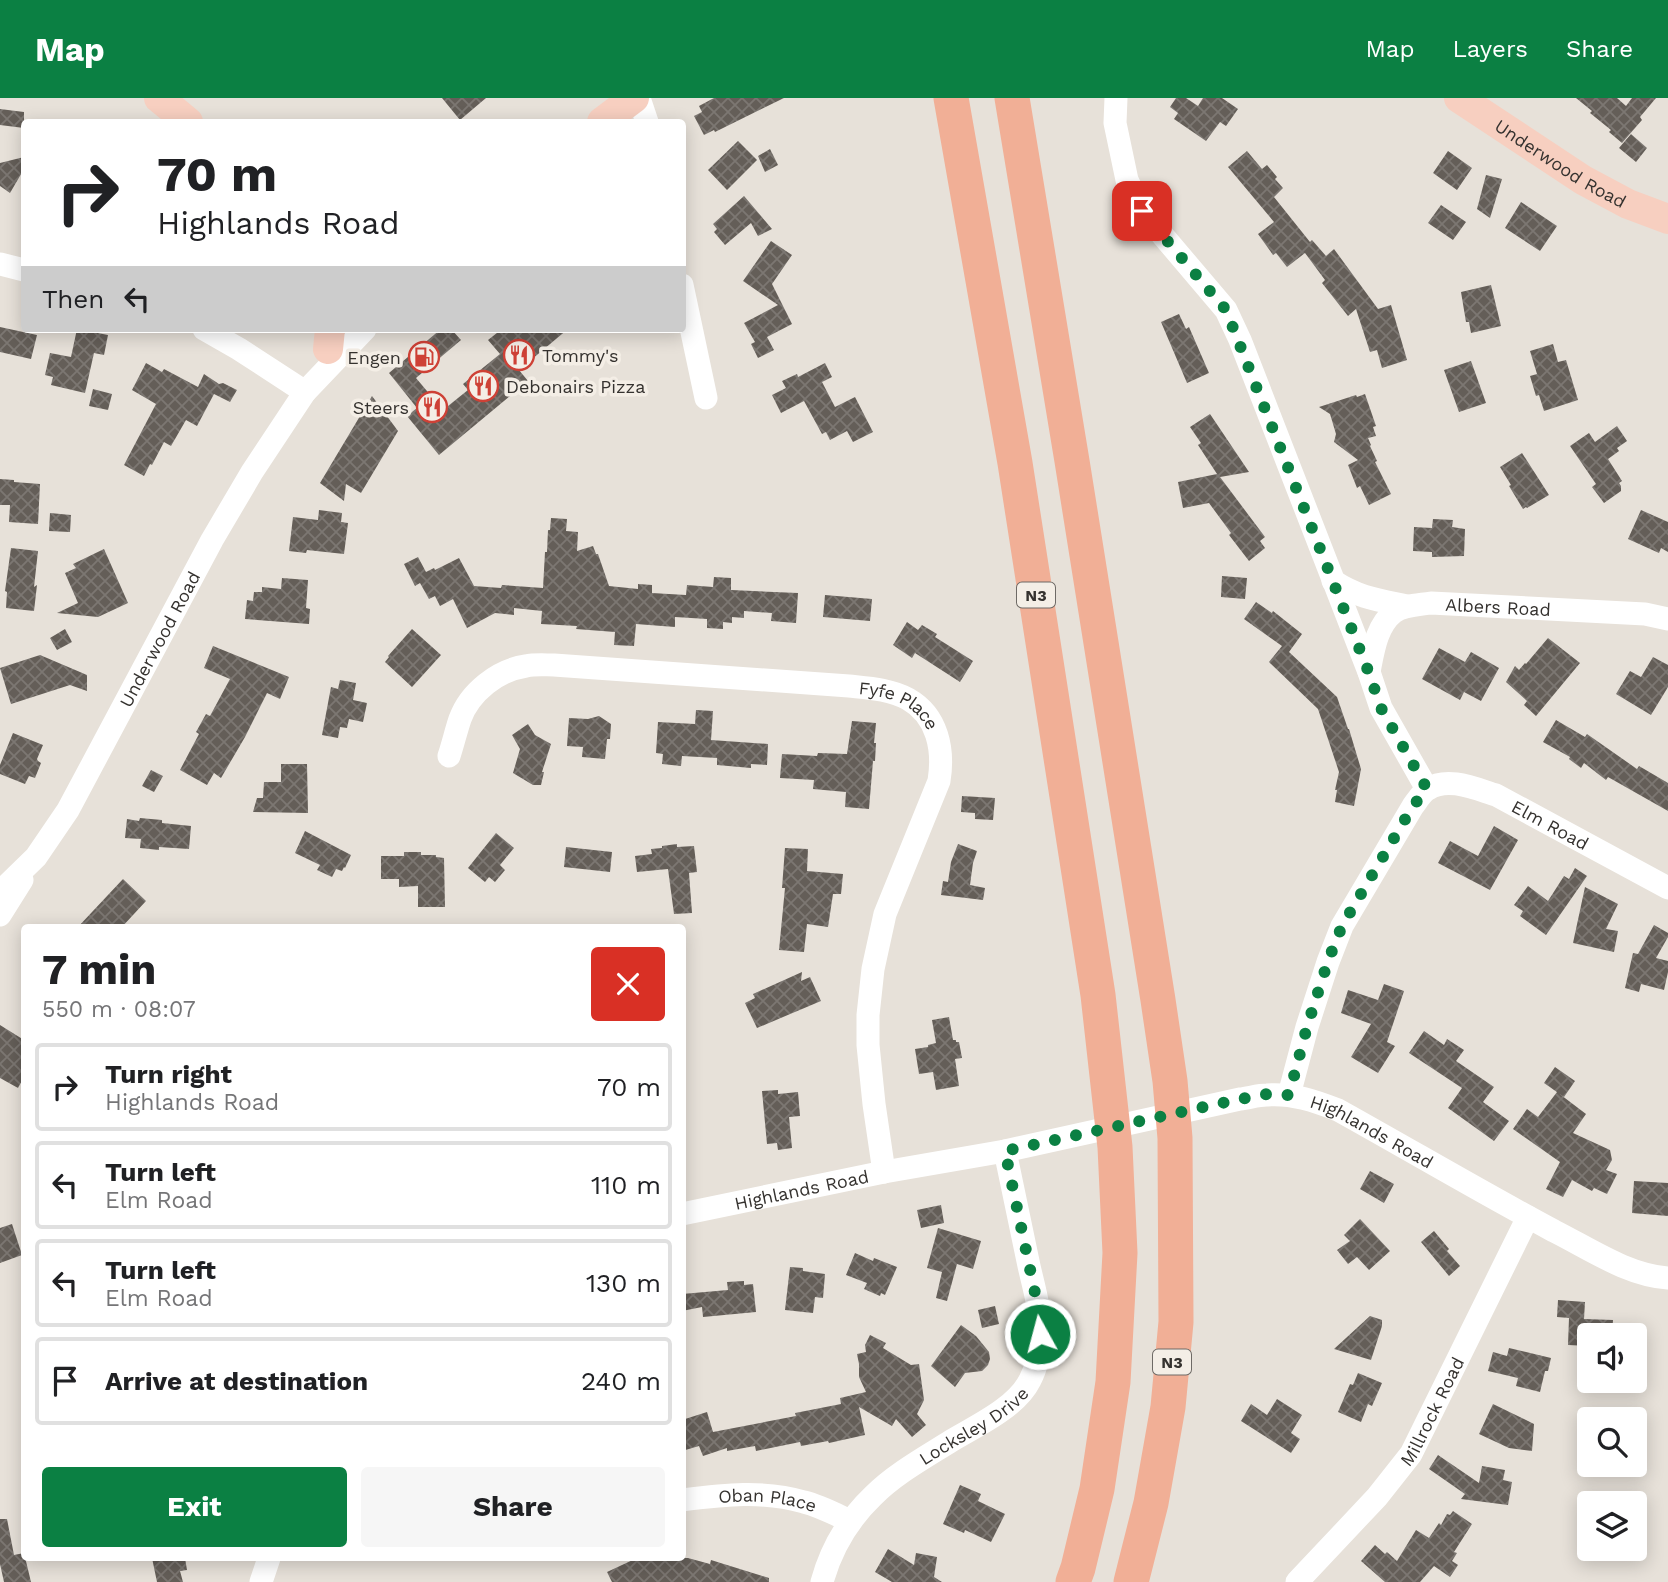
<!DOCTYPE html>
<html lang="en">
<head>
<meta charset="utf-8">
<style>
	body { margin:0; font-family:"Work Sans",sans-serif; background:#f6f6f6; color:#202124; height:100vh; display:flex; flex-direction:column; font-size:26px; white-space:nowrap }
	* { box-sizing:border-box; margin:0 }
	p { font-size:23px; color:#757577 }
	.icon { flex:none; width:38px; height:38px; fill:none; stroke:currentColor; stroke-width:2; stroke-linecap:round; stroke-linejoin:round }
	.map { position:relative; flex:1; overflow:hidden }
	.drawer { position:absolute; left:21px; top:826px; width:665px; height:637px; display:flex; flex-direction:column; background:#fff; border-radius:7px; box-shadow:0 4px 18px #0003 }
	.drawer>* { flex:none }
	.top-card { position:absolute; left:21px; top:21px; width:665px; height:214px; border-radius:7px; box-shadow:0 4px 18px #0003; background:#fff; color:#202124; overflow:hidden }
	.fabs { position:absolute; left:1577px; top:1225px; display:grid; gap:14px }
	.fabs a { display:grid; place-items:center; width:70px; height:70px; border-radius:7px; background:#fff; box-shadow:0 4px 18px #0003; font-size:35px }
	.pin { position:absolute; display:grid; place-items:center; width:60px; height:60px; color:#fff; margin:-30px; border-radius:14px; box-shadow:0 4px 10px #0006 }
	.me { position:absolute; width:77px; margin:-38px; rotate:353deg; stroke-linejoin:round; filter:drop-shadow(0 0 5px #0008) }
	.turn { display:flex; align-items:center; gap:24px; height:147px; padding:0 21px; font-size:32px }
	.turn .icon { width:91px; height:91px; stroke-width:2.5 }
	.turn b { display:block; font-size:49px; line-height:60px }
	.then { display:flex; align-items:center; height:66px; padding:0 21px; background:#0003; gap:14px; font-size:26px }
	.round { display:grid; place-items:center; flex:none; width:74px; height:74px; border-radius:7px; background:#f6f6f6 }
	.headline { display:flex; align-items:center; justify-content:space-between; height:119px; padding:0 21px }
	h1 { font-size:42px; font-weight:700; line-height:52px }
	.button { display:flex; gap:14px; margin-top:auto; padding:14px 21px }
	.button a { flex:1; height:80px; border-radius:7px; background:#0b8043; color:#fff; font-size:28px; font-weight:700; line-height:80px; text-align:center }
	.button a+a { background:#f6f6f6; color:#202124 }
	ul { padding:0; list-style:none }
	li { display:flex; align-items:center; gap:21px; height:88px; margin:0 14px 10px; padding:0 7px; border:4px solid #e0e0e0; border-radius:7px }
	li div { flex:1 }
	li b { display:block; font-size:26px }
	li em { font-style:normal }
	header { display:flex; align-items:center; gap:42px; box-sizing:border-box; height:98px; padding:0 35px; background:#0b8043; color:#fff }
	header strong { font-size:33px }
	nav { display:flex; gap:38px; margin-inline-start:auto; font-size:24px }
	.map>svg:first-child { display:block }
</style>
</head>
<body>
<header>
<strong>Map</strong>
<nav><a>Map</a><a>Layers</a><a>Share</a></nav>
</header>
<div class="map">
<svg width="1668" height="1484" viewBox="0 0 1668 1484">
	<defs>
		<pattern id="building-cross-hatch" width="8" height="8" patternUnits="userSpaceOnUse" patternTransform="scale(1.75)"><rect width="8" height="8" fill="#645e58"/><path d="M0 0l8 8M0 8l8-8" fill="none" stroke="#7c7772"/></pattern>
	</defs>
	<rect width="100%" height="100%" fill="#e7e1d9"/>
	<!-- building -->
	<path fill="url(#building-cross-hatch)" d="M442,0H486L460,22Z
		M714,0H784L715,34L714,32L704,37L694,18L702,14L699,8Z
		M1176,0H1186L1198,8L1203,0H1222L1238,11L1226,28L1220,24L1206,43L1174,21L1178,15L1170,9Z
		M1576,0H1617L1626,8L1632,0H1656L1640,19L1642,22L1622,45L1609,34L1611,32L1590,15L1592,13Z
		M0,11L24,14V30L0,27Z
		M1631,36L1647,50L1636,64L1619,50Z
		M738,43L757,62L727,92L708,72Z
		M770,51L778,67L765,74L758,58Z
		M1247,53L1262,71L1267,67L1277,79L1275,81L1283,90L1274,99L1310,144L1312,142L1326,158L1334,151L1378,211L1391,207L1407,262L1382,270L1377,252L1370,254L1356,211L1348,218L1322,185L1325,182L1305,155L1287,169L1276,155L1273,157L1258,136L1274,124L1228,69Z
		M1448,53L1472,70L1457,92L1433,75Z
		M24,59V71L10,95L0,88V65Z
		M1486,77L1502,81L1490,120L1477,111Z
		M744,98L772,131L758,138L751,125L725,147L714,134L717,131L713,126Z
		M1521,104L1557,128L1540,153L1505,130Z
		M1441,107L1466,124L1453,142L1428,125Z
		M771,143L792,157L772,186L792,226L767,239L774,252L758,260L751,246L755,244L744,225L778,207L743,183Z
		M1491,187L1501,228L1471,235L1469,224H1466L1461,194Z
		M1179,216L1186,231L1189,229L1209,275L1187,285L1161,224Z
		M0,229L37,237L31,261L0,254Z
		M77,231L108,237L104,257L94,255L85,295L51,287L53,279L45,277L50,255L71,259Z
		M441,231H451L461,242L416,280L443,312L468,292L463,286L500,256L488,242L502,231H568L519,272L528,283L439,357L407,318L417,310L389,275Z
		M1553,246L1558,264L1566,262L1578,302L1544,313L1539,297L1536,298L1530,278L1537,276L1530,253Z
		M1471,263L1486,305L1459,314L1444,272Z
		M146,265L162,274L164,271L198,289L204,276L219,286L223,285L237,292L230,304L214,296L197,328L186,322L171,348L164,344L152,367L150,366L144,378L124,367L156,306L132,292Z
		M825,265L832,279L822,284L835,309L855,299L873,334L853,344L847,333L830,342L826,334L822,336L804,303L781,315L772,297L786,290L782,283L797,276L798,279Z
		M93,291L112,296L108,312L89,308Z
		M1365,296L1376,328L1373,329L1376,338L1368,340L1371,347L1370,348L1377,363L1375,364L1391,396L1369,407L1360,388L1357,390L1348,367L1358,362L1334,344L1336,336L1330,316L1319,309L1356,297L1357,299Z
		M372,298L398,333L361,395L346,386L344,403L320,385Z
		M1210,316L1249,374L1220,379L1265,439L1260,443L1265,450L1249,463L1229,437L1231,435L1209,405L1183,410L1178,384L1217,376L1198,347L1201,345L1190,329Z
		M1617,328L1627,343L1617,350L1619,353L1608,361L1622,383L1619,385L1621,388V393L1604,405L1592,389L1596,386L1570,348L1589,335L1595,344Z
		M1522,355L1549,397L1527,410L1526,409L1523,411L1509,388L1511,387L1500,369Z
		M0,381L14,382V384L40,386L38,426L9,424L10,407H0Z
		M319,412L342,415L341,424L348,425L344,456L307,452L306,455L289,453L293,419L318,422Z
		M1641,412L1668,424V454L1661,450L1659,455L1628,441Z
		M50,415L71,417L70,434L49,433Z
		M551,420L567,421L566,433L578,434L577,453L593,448L596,456H598L609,488L638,491V486L652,487V495L686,497L687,487L713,489L714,479L731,480V492L798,495L796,525L771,523L772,515L744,513V520L732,519V525L723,524V531L707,530V521L675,519V529L636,526L634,548L614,547L615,534L576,531L577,528L541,526L542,513L514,510V517L495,515L467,530L453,501L440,508L435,498L429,501L420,485L415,488L404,466L418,459L426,474L434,470L435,472L459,460L474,488L501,490L502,487L543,490L545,454H547L548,432H550Z
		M1433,421L1453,422L1452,429L1465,431L1464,458L1432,459V454L1413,453L1414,429L1432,430Z
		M11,450L38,453L34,489L37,487L34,513L6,510L7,494L5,493Z
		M104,451L128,505L98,519L57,515L78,505L65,475L76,470L73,466Z
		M1222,478L1247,480L1245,501L1221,499Z
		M282,480L308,482L306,510L310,511L309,526L245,521L247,502L253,503L254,494H262V489L281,491Z
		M825,497L872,501L870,523L823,519Z
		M1256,504L1272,515L1273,513L1302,536L1289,554L1337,599L1348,631H1349L1361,671L1354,708L1335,704L1337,692H1335L1339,674L1318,611L1269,564L1282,548L1244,521Z
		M907,524L918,532L922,527L937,536L935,539L973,563L960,584L915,555L912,560L893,547Z
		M65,531L72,544L57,552L50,540Z
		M412,531L441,557L412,589L385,564L389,559L388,558Z
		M1548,540L1580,565L1536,618L1524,607L1527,603L1506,584L1515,568L1519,572L1525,565L1526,566Z
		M213,548L289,579L280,601L267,595L245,639L221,680L214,675L207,687L180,672L199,636L196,634L206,616L210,618L230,581L204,570Z
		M1439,550L1465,564L1471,554L1499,570L1481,603L1464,594L1460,602L1422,581Z
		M40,557L87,577V593L70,587L11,606L0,570Z
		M1653,559L1668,567V589L1651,617L1616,596L1630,573L1641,579Z
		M340,582L356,585L353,602L367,605L363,624L349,621L347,630L340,629L338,640L322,637L331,589L338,591Z
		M696,612L713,613L711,642L768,646L767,667L751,666V670L717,667V660L682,658L681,668L662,666L663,656L656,655L658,624L695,626Z
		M599,618L611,626L610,641H607L605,661L582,659L583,649L567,648L569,620L588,621Z
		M1556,622L1585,639L1587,636L1637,671L1639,668L1668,685V713L1608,679L1606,682L1584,665L1581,670L1569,661L1570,659L1543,644Z
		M852,623L876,625L874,645H876L875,663H873L869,711L845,709L846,694L813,691L814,682L780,680L782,656L817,658L818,655L847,656Z
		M528,626L535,637L551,646L542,674H544L541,687H533L513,675L520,651L512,637Z
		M13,635L43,647L37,661L38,663L41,665L35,680L29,678L25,686L0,676V667Z
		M281,666H307L308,715L253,714L257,700H263L264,684H281Z
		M151,672L163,678L154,694L142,688Z
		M962,698L995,700L993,722L975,721V715L961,714Z
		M140,720L162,722V725L191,728L189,751L159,749V752L140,750L141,741L125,740L127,721L139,723Z
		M1494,728L1518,742L1490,792L1438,765L1450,743L1478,758Z
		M305,733L351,757L345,770L344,769L342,773L336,771L332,779L317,772L320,767L295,755Z
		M496,735L514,750L500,767L505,772L495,784L489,779L485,784L468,770Z
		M677,746V749L694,748L697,774L689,775L692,815L674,816L668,771L637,774L635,758L652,756L651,751L662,750V748Z
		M958,746L977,753L973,765L970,787L985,790L983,802L941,797L943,783L948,784L951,764Z
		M566,749L612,754L610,774L564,769Z
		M785,750L808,751L807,773L843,776L841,796H833L828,829L807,826L804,854L779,852L785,790H782Z
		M404,754H421V757H436V759L444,760L445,809H418V788L399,789V781H381V758H404Z
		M1575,770L1587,778L1546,837L1520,818L1523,813L1514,807L1528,788L1548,803L1564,778L1569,781Z
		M123,781L146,803L121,830H77Z
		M1585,789L1618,806L1606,831L1618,833L1614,854L1573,845Z
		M1654,827L1668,835V839L1656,860L1668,863V874L1664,892L1641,886L1639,894L1625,890L1633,855L1638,856Z
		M802,874L801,883L810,879L821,903L757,930L745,905L755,900L753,896Z
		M1384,886L1404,893L1387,944L1395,948L1378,975L1351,959L1371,926L1341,915L1348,892L1378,902Z
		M949,919L953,942H956V944H959L962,960L955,961L959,988L936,992L933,974L919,976L915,951L928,949V947L936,945L932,922Z
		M0,927L24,942V979L18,990L0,980Z
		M1424,933L1444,947L1447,941L1464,952L1456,963L1494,989L1483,1004L1509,1023L1494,1043L1448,1010L1462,990L1409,955Z
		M1555,969L1575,983L1564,999L1544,985Z
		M778,992V996L798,994L800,1018L789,1019L792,1050L778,1052L777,1045L767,1046L762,993Z
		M1557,994L1586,1016L1573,1035L1610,1052L1612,1062L1606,1072L1617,1076L1607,1096L1594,1090L1592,1093L1572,1082L1563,1099L1546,1091L1560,1064L1513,1031L1527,1011L1538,1019Z
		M1370,1073L1394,1086L1384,1105L1360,1091Z
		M1634,1083L1668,1085V1118L1632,1115Z
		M941,1107L944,1125L921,1130L917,1112Z
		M1360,1121L1390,1153L1369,1172L1357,1159L1348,1166L1337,1152L1350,1143L1344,1137Z
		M12,1126L22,1157L0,1165V1130Z
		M938,1130L981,1143L973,1171L957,1166L947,1203L936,1200L942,1174L927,1170Z
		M1434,1133L1449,1151L1447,1153L1460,1168L1449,1178L1421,1144Z
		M855,1155L873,1163L874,1160L897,1169L885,1197L881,1195L880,1198L864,1191L867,1185L846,1177Z
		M790,1169L803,1170V1173L825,1176L823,1200L815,1199L813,1215L785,1212Z
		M744,1183V1187L753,1186L756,1214L703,1219L702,1209L682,1213V1196L728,1192L727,1184Z
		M1558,1202L1585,1204L1584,1221L1613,1222L1612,1237H1589V1248L1568,1247L1569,1220L1557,1219Z
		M995,1208L999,1226L982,1230L978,1212Z
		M1370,1218L1382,1222V1228L1371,1262L1334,1251Z
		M961,1227L976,1238L989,1254L990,1261L988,1267L982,1273L965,1275L955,1289L931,1268Z
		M870,1237L886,1245L883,1250L911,1267L919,1266L924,1302L917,1316L926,1327L912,1339L896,1321L892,1328L859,1309L865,1337L829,1345L828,1343L801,1348L800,1344L756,1353L755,1348L727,1353V1350L703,1358L699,1348L682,1353V1322L707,1314L713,1334L796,1318L795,1315L841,1306L840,1300L866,1294L859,1279V1266L857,1256L866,1254L865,1247Z
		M1509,1250L1551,1260L1548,1273H1545L1540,1294L1516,1288L1518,1280L1488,1273L1493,1254L1507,1258Z
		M1358,1275L1382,1285L1372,1308L1368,1306L1361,1324L1338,1314L1350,1286L1353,1287Z
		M1277,1301L1302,1317L1291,1335L1300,1341L1291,1355L1241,1323L1251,1306L1267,1317Z
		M1493,1306L1534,1326L1532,1353L1509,1350L1479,1336Z
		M1438,1357L1479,1385L1482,1368L1505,1372L1503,1382L1512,1384L1508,1407L1461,1401L1465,1396L1429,1371Z
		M960,1387L981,1396L978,1403L1005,1416L991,1444L965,1432L964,1435L943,1426Z
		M1453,1413L1472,1426L1454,1454L1457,1455L1452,1463L1458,1467L1450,1479L1434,1468L1420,1484H1385L1361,1463L1375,1447L1385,1456L1387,1454L1397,1463L1416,1432L1429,1440L1439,1425L1441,1427L1447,1416L1450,1417Z
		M0,1421H7L14,1457L24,1455L31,1484H4L0,1466Z
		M888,1451L914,1467L916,1455L937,1459L934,1479L942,1484H892L875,1474Z
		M152,1460H185L187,1472L180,1473L183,1484H157Z
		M637,1460H688L710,1466L711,1462L769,1480V1484H612L607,1474Z"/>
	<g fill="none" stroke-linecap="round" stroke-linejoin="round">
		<!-- minor -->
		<g stroke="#fff" stroke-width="23">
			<path d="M639,0L647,24"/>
			<path d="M1116,0L1115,25L1127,82L1142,113L1226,212L1240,242L1369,574L1381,610L1427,691"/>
			<path d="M0,166L24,172"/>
			<path d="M682,187L706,300"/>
			<path d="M204,231L239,251L305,294"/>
			<path d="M1333,483C1359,500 1378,502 1407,508"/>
			<path id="s1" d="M1369,574C1373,554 1376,528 1394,514C1404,507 1419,507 1431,505L1645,516L1668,521"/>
			<path id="s2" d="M449,658C453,646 456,633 460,621C470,594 498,572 526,568C535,566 545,567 554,567L849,588C868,590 890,591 908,601C938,618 944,652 939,683L885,816L873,871L868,917V947L874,1006L884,1074"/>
			<path id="s3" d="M0,794L36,759L68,712L212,442L252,374L305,294L365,231"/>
			<path d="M0,817L22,782"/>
			<path id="s4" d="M1289,997L1307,929L1328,864L1342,828L1413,708C1417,703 1422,694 1428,691C1448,678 1476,691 1496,697L1668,790"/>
			<path id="s5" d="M682,1116L884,1074L1005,1053L1240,1001C1249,1000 1258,997 1267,997C1292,995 1315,1003 1338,1012C1410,1052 1481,1094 1554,1133C1590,1151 1627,1177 1668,1180"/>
			<path id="s6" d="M682,1402C723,1397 763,1392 804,1404C820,1408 835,1416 850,1423"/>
			<path d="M261,1484L269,1460"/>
			<path id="s7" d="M822,1484C831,1451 848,1422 873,1398C895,1376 924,1360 951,1343C976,1328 1016,1310 1030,1282C1037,1269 1040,1251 1040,1236C1041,1213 1034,1190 1029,1168C1021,1130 1013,1092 1005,1053"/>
			<path id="s8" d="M1297,1484L1377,1399L1411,1356L1528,1119"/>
		</g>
		<!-- major -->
		<g stroke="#f7cfc0" stroke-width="30">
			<path d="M159,0L188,24"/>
			<path id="s9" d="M1459,0L1583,82L1628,106L1668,121"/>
			<path d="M602,24L634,0"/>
			<path d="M328,251L330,231"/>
		</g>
		<!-- highway -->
		<path stroke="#f1af96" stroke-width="35" d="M951,0L1015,365L1098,897L1115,1049L1120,1155L1113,1284L1097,1391L1078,1470L1073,1484
			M1012,0L1072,363L1158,902L1170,983L1175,1040L1176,1224L1168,1309L1151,1405L1131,1484"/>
	</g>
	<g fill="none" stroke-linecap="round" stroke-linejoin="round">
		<!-- route -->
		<path stroke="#0b8043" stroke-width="12" stroke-dasharray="0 21.6" d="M1040,1236L1038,1209L1005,1053L1240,1001L1268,996L1289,997L1307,929L1328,863L1342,828L1413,708L1427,691L1381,610L1369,575L1226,212L1142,113"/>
	</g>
	<!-- icons -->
	<defs>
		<g id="restaurant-ring" transform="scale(1.575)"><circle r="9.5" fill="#f4eee6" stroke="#ce4136" stroke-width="1.5"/><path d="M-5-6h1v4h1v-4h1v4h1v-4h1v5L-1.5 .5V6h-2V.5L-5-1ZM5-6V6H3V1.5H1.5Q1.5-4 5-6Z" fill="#ce4136"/></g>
		<g id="fuel-ring" transform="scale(1.575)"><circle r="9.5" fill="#f4eee6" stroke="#ce4136" stroke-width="1.5"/><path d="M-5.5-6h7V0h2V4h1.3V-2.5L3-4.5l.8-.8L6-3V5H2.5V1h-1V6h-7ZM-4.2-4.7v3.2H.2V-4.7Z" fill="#ce4136"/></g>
	</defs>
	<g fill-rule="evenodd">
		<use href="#restaurant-ring" x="519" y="257"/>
		<use href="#fuel-ring" x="424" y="259"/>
		<use href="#restaurant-ring" x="483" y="288"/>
		<use href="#restaurant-ring" x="432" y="309"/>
	</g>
	<g text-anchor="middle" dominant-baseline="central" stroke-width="7" stroke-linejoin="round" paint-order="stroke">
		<!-- shield labels -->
		<g fill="#f4eee6" stroke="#6e6a66" stroke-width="2">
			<rect x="1017" y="484.5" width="38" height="25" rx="5"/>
			<rect x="1153" y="1251.5" width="38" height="25" rx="5"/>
		</g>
		<g font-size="16" font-weight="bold" fill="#35322f">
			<text x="1036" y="497">N3</text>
			<text x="1172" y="1264">N3</text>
		</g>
		<!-- street labels -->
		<g font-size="18" fill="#35322f" stroke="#f4eee6">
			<text stroke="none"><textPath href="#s9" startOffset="121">Underwood Road</textPath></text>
			<text stroke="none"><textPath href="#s1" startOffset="172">Albers Road</textPath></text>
			<text stroke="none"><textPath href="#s3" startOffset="301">Underwood Road</textPath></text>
			<text stroke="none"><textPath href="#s2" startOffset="506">Fyfe Place</textPath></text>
			<text stroke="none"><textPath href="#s4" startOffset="472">Elm Road</textPath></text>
			<text stroke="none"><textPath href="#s5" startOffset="710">Highlands Road</textPath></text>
			<text stroke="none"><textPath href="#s5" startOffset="122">Highlands Road</textPath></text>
			<text stroke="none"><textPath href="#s8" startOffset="219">Millrock Road</textPath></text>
			<text stroke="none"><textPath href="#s7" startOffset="224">Locksley Drive</textPath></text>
			<text stroke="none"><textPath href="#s6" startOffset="86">Oban Place</textPath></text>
		</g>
		<!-- poi labels -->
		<g font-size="18" fill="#35322f" stroke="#f4eee6" text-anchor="start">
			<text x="542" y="257">Tommy's</text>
			<text x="401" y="259" text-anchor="end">Engen</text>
			<text x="506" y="288">Debonairs Pizza</text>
			<text x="409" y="309" text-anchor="end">Steers</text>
		</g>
	</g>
</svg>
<div class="fabs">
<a><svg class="icon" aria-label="sound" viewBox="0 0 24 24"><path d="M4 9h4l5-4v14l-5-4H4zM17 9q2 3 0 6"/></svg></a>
<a><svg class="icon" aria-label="search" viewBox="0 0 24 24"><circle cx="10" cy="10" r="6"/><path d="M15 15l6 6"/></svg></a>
<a><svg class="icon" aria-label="layers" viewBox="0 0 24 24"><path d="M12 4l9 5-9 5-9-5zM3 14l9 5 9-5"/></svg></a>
</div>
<div class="pin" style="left:1142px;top:113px;background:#d93025"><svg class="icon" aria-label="arrive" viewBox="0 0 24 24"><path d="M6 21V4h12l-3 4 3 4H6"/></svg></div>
<svg class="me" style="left:1040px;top:1236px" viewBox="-20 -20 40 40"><circle r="17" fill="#0b8043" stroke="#fff" stroke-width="3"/><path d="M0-11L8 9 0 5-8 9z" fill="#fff"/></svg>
<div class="top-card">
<div class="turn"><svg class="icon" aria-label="right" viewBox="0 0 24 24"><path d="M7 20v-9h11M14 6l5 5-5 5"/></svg><div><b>70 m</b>Highlands Road</div></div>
<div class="then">Then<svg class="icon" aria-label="left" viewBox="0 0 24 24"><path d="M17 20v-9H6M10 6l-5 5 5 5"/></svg></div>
</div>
<section class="drawer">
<div class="headline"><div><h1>7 min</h1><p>550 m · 08:07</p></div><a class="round" style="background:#d93025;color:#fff"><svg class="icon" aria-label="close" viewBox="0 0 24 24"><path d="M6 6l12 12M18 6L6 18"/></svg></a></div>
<ul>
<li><svg class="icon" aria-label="right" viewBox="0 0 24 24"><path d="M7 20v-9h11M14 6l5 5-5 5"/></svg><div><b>Turn right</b><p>Highlands Road</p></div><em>70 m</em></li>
<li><svg class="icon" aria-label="left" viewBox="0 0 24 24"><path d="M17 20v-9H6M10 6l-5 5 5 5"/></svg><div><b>Turn left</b><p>Elm Road</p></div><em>110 m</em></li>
<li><svg class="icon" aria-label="left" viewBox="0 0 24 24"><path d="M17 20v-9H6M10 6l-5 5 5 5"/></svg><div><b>Turn left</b><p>Elm Road</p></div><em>130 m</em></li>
<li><svg class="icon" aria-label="arrive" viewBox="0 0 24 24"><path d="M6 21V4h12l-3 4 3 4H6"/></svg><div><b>Arrive at destination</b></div><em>240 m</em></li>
</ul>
<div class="button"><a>Exit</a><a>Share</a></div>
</section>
</div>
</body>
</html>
